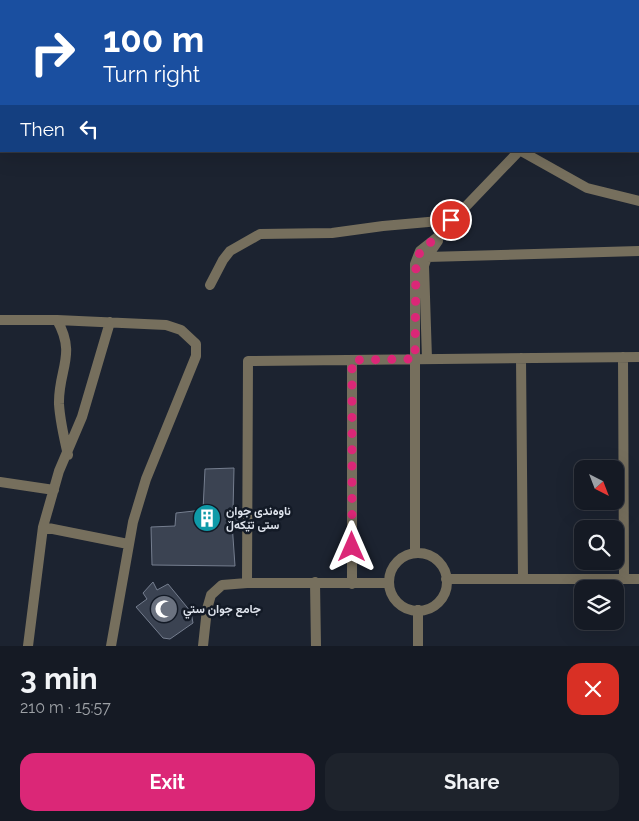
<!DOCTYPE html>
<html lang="en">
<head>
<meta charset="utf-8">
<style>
	body { margin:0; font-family:Raleway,Vazirmatn,sans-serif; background:#1e232c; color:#f1f3f6; height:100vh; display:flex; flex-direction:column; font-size:19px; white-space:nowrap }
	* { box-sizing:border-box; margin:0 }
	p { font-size:16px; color:#9da1a6 }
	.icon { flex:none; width:28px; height:28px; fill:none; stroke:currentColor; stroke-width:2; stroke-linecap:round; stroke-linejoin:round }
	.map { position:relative; height:646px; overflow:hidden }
	.drawer { display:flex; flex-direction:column; background:#151a24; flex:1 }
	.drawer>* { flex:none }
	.hud { position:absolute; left:0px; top:0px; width:640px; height:152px; box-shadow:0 5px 20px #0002,0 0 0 1px #343841; background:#1a4fa0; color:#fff; overflow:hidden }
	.needle { width:32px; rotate:138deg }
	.controls { position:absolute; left:574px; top:460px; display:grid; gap:10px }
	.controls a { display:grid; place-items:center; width:50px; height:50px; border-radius:10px; background:#151a24; box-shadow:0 5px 20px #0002,0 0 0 1px #343841; font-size:25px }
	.pin { position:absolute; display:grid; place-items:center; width:42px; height:42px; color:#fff; margin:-21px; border:2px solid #fff; border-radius:50%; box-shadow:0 1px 5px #0007 }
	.me { position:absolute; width:55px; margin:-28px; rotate:0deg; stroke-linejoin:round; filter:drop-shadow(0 0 4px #0008) }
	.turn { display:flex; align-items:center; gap:18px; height:105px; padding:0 20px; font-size:22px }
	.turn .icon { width:65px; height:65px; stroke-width:2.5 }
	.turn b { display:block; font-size:35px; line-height:42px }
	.then { display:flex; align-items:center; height:48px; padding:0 20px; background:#0003; gap:10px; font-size:19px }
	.round { display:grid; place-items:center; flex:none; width:52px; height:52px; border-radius:15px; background:#1e232c }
	.overview { display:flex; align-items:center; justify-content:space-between; height:85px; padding:0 20px }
	h1 { font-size:30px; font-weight:700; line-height:38px }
	.button { display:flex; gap:10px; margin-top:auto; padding:10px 20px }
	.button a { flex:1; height:58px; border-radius:15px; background:#db2777; color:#fff; font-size:20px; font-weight:700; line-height:58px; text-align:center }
	.button a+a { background:#1e232c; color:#f1f3f6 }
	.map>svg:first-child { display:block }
</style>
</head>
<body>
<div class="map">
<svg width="639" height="646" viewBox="0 0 639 646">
	<rect width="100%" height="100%" fill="#1c2330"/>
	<!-- building -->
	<path fill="#3b4352" stroke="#757e8f" d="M601,0H639V146V1Z
		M234,468L233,511H238V523H232L235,566L152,565L151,527L175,526L176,513L203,510L205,469Z
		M153,582L157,590L168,584L191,612L193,623L170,639L163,638L136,607L147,599L143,593Z"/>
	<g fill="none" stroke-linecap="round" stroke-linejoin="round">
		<!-- minor -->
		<path stroke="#766f5d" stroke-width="10" d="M554,1V0
			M575,1V0
			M521,151L587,188L639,201
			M449,224L519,151
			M427,257L639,251
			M210,285L223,260L230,251L260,234L332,233L383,226L451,220
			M0,320H57L166,325L181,330L196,344V356L146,479L133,522L111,646
			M57,320C77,355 58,370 59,404C60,421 64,438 68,455
			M623,357L624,579
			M521,358L523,579
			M427,359L424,266L427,257L438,241
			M0,482L54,490
			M43,527L128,544
			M415,553V264L420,251L444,232
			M389 582a29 29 0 1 1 58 0a29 29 0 1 1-58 0Z
			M446,579H639
			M315,582L316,646
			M247,583L248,361L639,357
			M352,584V360
			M418,610V646
			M28,646L43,527L59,471L82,417L110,322
			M203,646L207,609L211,595L222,585L247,583H389"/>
	</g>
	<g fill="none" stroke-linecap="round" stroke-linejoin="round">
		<!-- route -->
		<path stroke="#db2777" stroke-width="9" stroke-dasharray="0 16.2" d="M352,547V360L415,359L416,259L423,248L444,232L451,220"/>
	</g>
	<!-- icons -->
	<defs>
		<g id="building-disc" transform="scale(1.4375)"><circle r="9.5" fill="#0f9aa8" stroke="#131a26"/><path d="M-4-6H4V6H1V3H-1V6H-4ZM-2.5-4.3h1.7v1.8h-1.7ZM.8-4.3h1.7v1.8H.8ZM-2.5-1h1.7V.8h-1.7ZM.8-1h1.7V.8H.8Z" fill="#fff"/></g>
		<g id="mosque-disc" transform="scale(1.4375)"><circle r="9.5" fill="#6b7280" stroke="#131a26"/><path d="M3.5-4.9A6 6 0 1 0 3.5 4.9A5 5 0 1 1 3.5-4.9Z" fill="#fff"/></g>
	</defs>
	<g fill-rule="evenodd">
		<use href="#building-disc" x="207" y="518"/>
		<use href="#mosque-disc" x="164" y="609"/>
	</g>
	<g text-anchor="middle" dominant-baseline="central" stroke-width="5" stroke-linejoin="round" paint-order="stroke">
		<!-- poi labels -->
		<g font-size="12" font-weight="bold" fill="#dee3ec" stroke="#131a26" text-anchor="start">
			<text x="226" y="511">ناوەندی جوان<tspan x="226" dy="14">ستی تێکەڵ</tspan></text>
			<text x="183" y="609">جامع جوان ستي</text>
		</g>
	</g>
</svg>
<div class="controls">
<a><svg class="needle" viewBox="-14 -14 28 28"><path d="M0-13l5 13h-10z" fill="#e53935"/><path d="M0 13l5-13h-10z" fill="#9da1a6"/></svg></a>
<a><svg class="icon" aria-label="search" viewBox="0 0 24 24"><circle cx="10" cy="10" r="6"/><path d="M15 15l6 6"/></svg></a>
<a><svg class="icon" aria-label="layers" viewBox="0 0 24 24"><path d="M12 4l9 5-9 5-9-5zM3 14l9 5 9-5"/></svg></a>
</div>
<div class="pin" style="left:451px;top:220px;background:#d93025"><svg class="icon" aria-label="arrive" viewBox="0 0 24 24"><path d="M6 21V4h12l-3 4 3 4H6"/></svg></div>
<svg class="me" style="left:352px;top:547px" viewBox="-20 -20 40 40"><path d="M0-17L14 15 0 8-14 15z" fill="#db2777" stroke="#fff" stroke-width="4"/></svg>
<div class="hud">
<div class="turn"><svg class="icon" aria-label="right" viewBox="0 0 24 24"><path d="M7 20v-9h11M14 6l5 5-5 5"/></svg><div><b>100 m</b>Turn right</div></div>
<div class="then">Then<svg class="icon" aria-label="left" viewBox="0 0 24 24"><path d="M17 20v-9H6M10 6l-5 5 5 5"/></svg></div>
</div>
</div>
<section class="drawer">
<div class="overview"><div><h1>3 min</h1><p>210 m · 15:57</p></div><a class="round" style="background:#d93025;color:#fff"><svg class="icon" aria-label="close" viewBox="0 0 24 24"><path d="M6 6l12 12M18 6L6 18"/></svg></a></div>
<div class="button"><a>Exit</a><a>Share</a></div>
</section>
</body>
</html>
